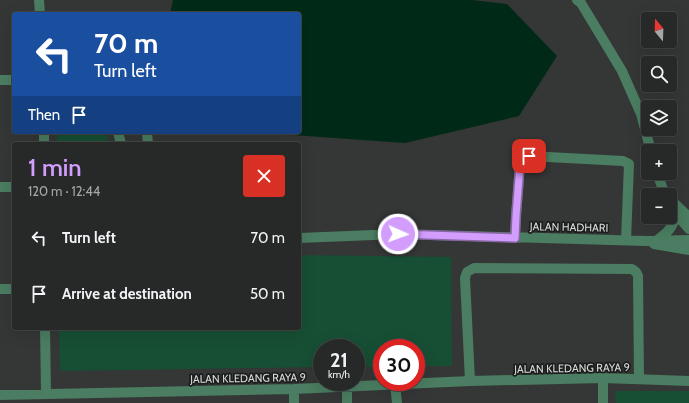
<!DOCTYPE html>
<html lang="en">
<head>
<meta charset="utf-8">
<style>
	body { margin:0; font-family:Cabin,sans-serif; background:#2f3130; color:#f1f3f6; height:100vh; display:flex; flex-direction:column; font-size:15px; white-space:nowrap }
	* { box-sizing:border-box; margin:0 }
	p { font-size:13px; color:#a4a6a8 }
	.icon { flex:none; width:22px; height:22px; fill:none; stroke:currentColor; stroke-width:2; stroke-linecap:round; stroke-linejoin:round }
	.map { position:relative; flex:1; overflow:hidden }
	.details { position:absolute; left:12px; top:142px; width:289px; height:188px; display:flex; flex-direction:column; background:#272928; border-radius:4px; box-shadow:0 4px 16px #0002,0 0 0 1px #434545 }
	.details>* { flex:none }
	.banner { position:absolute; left:12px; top:12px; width:289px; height:122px; border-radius:4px; box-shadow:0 4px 16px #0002,0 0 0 1px #434545; background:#1a4fa0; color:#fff; overflow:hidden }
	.needle { width:26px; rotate:341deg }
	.tools { position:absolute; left:641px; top:12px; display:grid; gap:8px }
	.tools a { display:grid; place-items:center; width:36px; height:36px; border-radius:4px; background:#272928; box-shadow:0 4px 16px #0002,0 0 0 1px #434545; font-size:20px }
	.speed { position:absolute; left:313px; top:339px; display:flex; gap:8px; font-size:20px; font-weight:700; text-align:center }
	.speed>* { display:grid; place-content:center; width:52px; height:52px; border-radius:50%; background:#272928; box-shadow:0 4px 16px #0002,0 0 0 1px #434545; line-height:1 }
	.speed small { font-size:10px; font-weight:400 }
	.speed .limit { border:6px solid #d22; background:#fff; color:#111 }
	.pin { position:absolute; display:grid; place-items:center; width:34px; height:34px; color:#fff; margin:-17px; border-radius:8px; box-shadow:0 2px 6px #0006 }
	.me { position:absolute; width:44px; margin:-22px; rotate:92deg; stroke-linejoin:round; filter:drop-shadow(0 0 3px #0008) }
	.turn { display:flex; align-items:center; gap:14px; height:84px; padding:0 16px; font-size:18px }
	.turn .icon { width:52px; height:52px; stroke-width:2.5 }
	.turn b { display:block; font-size:28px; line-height:34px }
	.then { display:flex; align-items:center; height:38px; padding:0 16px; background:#0003; gap:8px; font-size:15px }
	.round { display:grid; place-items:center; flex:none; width:42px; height:42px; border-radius:4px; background:#2f3130 }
	.overview { display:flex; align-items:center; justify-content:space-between; height:68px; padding:0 16px }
	h1 { font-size:24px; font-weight:600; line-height:30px; color:#d29dfd }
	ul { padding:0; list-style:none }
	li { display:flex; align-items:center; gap:12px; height:56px; padding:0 16px }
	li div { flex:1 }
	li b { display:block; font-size:15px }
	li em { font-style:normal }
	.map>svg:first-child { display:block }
</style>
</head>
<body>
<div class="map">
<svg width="689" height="403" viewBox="0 0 689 403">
	<rect width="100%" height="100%" fill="#343735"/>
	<!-- green -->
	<path fill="#174f34" d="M57,132H106L109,144H57Z
		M299,255L451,257L452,366H416V348H382V367H356V348H322V367L60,371L59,328H299Z
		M615,391H689V403H616Z"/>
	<!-- water -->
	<path fill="#002a17" d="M173,0H472L507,4L557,56L519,116L405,143L249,132H299V14H170Z"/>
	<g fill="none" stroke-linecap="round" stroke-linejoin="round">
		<!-- minor -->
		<path stroke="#4a7d61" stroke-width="10" d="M39,0L40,14
			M577,0L581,3L622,71L641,114L651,151
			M0,80H14
			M44,132V144
			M118,132L121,144
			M147,132L148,144
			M657,173L665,195
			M0,187H14
			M674,203L689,217
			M670,204L676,214L689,229
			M299,238L398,234L646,241L689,240
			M515,238L516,216L520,165L529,156L623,161L629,164L626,240
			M656,241C666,234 674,227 676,214
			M654,244L689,250
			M0,289H14
			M45,328L46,393
			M603,378V403
			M470,381L465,278L467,272L474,268L632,269L636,272L638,276L639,379
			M395,384L397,403
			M347,386V403
			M0,395L294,389L470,381L603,378L689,381
			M294,403V389"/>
	</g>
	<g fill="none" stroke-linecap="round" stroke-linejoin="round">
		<!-- route casing -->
		<g stroke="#8866a4" stroke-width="10">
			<path id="route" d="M398,234L515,238L516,216L520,165L529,156"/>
		</g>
		<!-- route -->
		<use href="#route" stroke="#d29dfd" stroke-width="7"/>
	</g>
	<g text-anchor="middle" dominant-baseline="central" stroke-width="3.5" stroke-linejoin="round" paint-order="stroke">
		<!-- street labels -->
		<g font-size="11" fill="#d9dbd9" stroke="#1c1e1d">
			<text transform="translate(569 227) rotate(1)">JALAN HADHARI</text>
			<text transform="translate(572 368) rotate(-1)">JALAN KLEDANG RAYA 9</text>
			<text transform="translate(248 378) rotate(-1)">JALAN KLEDANG RAYA 9</text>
		</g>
	</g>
</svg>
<div class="tools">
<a><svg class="needle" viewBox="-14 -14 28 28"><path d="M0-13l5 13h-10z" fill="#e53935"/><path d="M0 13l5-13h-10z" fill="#a4a6a8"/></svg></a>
<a><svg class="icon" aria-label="search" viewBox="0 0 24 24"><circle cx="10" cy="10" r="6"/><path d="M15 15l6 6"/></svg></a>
<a><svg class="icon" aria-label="layers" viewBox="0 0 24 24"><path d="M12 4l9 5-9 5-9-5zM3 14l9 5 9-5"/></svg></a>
<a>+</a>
<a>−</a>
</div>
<div class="speed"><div>21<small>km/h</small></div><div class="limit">30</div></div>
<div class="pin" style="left:529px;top:156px;background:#d93025"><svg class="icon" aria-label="arrive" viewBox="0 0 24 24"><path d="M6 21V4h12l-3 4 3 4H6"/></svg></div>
<svg class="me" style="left:398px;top:234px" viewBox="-20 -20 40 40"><circle r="17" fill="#d29dfd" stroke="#fff" stroke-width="3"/><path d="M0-11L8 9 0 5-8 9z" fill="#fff"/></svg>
<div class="banner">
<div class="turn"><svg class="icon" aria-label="left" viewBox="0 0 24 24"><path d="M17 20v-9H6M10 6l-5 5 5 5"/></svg><div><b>70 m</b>Turn left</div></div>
<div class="then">Then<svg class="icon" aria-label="arrive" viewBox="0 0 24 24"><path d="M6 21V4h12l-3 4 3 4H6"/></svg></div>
</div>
<section class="details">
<div class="overview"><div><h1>1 min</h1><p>120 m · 12:44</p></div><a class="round" style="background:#d93025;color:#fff"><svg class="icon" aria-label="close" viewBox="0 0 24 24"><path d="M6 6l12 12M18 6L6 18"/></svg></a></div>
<ul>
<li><svg class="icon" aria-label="left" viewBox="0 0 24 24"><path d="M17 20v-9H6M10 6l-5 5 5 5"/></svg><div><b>Turn left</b></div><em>70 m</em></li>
<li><svg class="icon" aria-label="arrive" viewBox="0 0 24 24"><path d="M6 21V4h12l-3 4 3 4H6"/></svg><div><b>Arrive at destination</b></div><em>50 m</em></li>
</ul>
</section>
</div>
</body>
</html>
